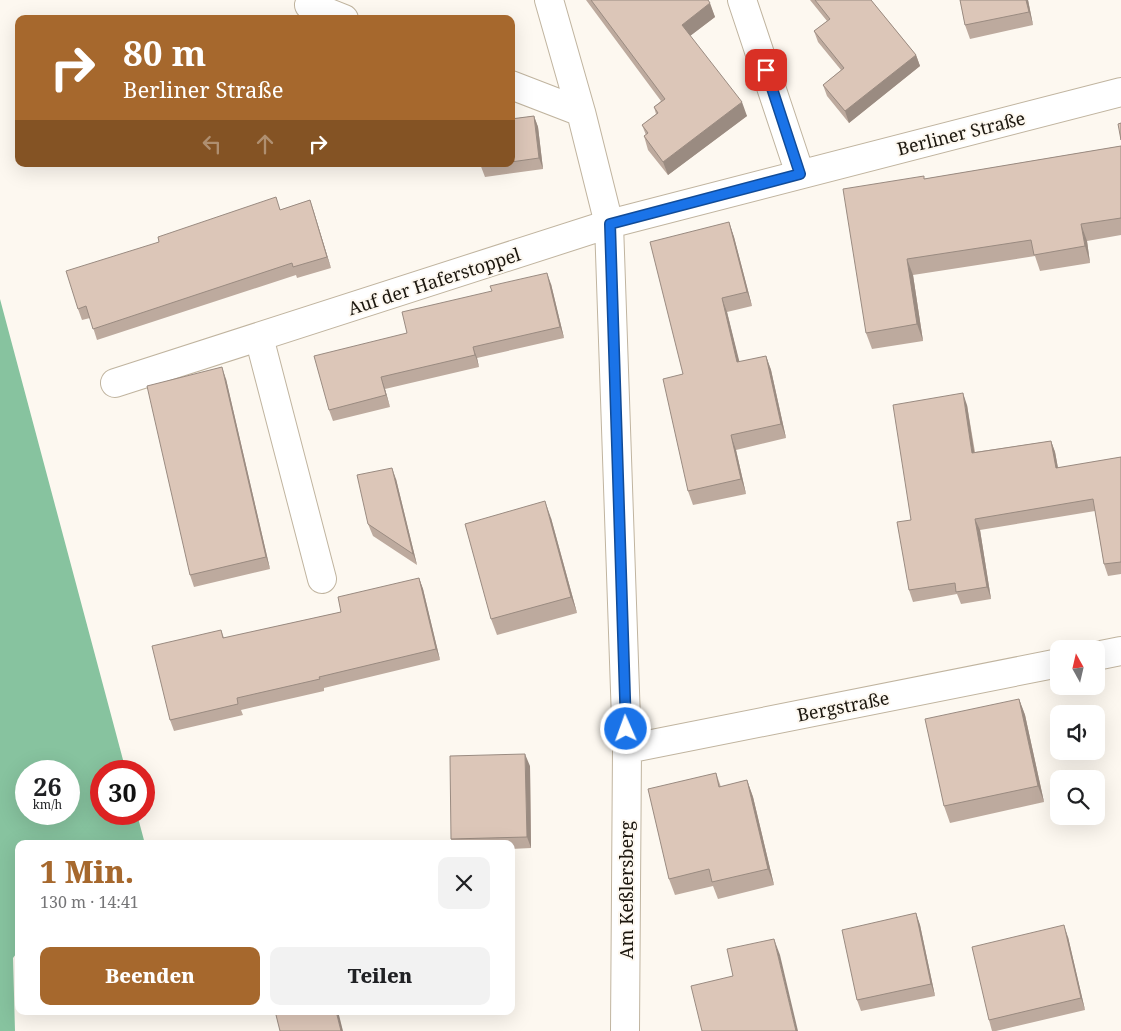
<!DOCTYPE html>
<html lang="de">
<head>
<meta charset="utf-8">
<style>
	body { margin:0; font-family:"Noto Serif",serif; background:#f2f2f2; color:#202124; height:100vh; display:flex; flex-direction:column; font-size:19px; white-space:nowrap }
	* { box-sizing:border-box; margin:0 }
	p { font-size:16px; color:#757577 }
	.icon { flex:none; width:28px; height:28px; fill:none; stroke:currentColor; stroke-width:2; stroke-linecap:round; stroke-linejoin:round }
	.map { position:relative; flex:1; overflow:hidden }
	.panel { position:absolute; left:15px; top:840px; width:500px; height:175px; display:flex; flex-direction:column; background:#fff; border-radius:10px; box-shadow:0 5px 20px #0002 }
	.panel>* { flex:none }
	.guide { position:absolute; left:15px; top:15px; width:500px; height:152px; border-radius:10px; box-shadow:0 5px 20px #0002; background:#a6682d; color:#fff; overflow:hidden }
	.needle { width:32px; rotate:352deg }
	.controls { position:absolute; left:1050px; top:640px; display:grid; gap:10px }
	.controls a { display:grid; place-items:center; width:55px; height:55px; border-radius:10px; background:#fff; box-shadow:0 5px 20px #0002; font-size:25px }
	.speed { position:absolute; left:15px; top:760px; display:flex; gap:10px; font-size:25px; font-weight:700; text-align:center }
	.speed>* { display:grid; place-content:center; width:65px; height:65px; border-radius:50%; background:#fff; box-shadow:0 5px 20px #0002; line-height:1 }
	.speed small { font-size:12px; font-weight:400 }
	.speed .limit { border:8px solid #d22; background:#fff; color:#111 }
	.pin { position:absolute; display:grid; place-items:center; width:42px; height:42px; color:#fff; margin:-21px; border-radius:10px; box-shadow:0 2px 8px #0006 }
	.me { position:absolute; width:55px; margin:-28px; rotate:358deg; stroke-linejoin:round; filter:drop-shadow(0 0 4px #0008) }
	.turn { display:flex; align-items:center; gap:18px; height:105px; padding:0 25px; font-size:22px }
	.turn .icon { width:65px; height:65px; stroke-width:2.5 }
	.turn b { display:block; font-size:35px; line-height:42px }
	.lanes { display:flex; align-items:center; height:48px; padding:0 25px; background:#0003; justify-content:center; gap:25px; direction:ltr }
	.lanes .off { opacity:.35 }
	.round { display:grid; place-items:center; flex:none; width:52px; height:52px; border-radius:10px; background:#f2f2f2 }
	.head { display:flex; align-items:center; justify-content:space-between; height:85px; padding:0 25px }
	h1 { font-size:30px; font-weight:800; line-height:38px; color:#a6682d }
	.button { display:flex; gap:10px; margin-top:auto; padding:10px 25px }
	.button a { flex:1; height:58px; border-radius:10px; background:#a6682d; color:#fff; font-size:20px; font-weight:800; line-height:58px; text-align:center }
	.button a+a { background:#f2f2f2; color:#202124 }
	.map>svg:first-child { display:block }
</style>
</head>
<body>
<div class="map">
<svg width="1121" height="1031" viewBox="0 0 1121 1031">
	<rect width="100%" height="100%" fill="#fdf8f0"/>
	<!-- forest -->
	<path fill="#87c39f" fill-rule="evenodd" d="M0,299L126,771H101V814H137L145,844H19V950L13,958L15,1031H0ZM26,771H69V814H26Z"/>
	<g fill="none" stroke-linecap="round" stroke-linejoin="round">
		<!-- minor casing -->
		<g stroke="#c0b49f" stroke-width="30">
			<path id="minor" d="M549,0L581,112L609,224L627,749L625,1031
				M742,0L800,174
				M309,5L344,19
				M511,85L581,112
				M259,337L322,579
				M115,383L609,224L1121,92
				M1096,656L1121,651
				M627,749L1059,663"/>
		</g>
		<!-- minor -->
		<use href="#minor" stroke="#fff" stroke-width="28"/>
	</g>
	<!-- wall -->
	<path fill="#bdaa9e" d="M586,0H708L715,17L690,36L747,116L668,175L648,150L644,136L646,135L642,125L656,114L654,107L661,101Z
		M810,0H871L916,55L920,66L849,123L827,96L823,85L841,70L818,42L814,31L827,21Z
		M960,0H1028L1033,25L970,39L965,25Z
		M534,116L538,127L543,169L485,177L480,164H511V119Z
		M1121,146V235L1087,241L1090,263L1040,271L1035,256L913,275L923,341L872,349L866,333L924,179Z
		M310,200L331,268L297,278L296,275L97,340L90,318L82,320L78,309L280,210Z
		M729,222L734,237L752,306L727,312L739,362L766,356L771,370L786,438L736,450L746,494L693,505L688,491L683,374Z
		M551,284L564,338L477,358L479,367L385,389L390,407L333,421L329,410L407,333Z
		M226,379L270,569L194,587L190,575Z
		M967,405L975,452L1051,441L1055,452L1058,468L1121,457V574L1108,576L1104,564L1095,511L980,530L991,599L961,604L957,594L913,602L909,590L911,520Z
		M396,479L417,565L373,536L368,524Z
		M551,518L577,613L497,635L491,619Z
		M419,578L423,589L440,660L324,688V691L241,710L243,715L174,731L170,720L221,630L224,638L341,612Z
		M1019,699L1025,715L1044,802L950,823L944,806Z
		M530,766L531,848L511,849V844H453L451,839Z
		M716,773L721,787L747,780L753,797L774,885L718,899L713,886L675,895L669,879Z
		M916,913L920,925L935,996L861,1011L857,1000Z
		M1068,937L1085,1010L996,1031H992L989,1020Z"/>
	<!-- shaded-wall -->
	<path fill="#9a8b81" d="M1026,0H1028L1033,25L1029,12Z
		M710,3L715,17L686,39L682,25Z
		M916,55L920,66L849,123L845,111Z
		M742,102L747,116L668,175L663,162Z
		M534,116L538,127L543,169L539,158Z
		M310,200L314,212L331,268L327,257Z
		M729,222L734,237L752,306L747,292Z
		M1081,224L1087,241L1090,263L1085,246Z
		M907,259L913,275L923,341L917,324Z
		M547,273L551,284L564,338L560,327Z
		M722,298L727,312L743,376L737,362Z
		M473,347L477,358L479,367L475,355Z
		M766,356L771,370L786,438L781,424Z
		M222,367L226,379L270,569L266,557Z
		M381,377L385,389L390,407L386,395Z
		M963,393L967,405L976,464L972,453Z
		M731,435L736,450L746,494L741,479Z
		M1051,441L1055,452L1060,479L1056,468Z
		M392,468L396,479L417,565L413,554Z
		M545,501L551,518L577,613L571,597Z
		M975,519L980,530L991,599L987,587Z
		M419,578L423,589L440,660L436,649Z
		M1019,699L1025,715L1044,802L1038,786Z
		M525,754L530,766L531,848L527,837Z
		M747,780L753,797L774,885L768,869Z
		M916,913L920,925L935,996L931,984Z
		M1064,925L1068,937L1085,1010L1081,998Z
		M774,939L780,955L798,1031H796Z
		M336,1011H338L343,1031H341Z"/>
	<!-- building -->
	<path fill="#dcc6b8" stroke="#9a8b81" d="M591,0H708L710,3L682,25L742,102L663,162L644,136L648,133L642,125L658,113L654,107L665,99Z
		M815,0H871L916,55L845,111L823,85L844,68L814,31L830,19Z
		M960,0H1026L1029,12L965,25Z
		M534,116L539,158L511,162V119Z
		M1121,123V140L1118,124Z
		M1121,146V218L1081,224L1085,246L1034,255L1031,240L907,259L917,324L866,333L843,189L924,176V179Z
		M480,164H497L480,166Z
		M276,197L280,210L310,200L327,257L293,267L292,263L93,329L86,306L78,309L66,271L159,242L158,237Z
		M729,222L747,292L722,298L737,362L766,356L781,424L731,435L741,479L688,491L663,379L683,374L650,242Z
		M547,273L560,327L473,347L475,355L381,377L386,395L329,410L314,356L407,333L402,312L492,291L490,286Z
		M222,367L266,557L190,575L147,386Z
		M963,393L972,453L1051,441L1056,468L1121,457V562L1104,564L1093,499L975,519L987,587L956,592L955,583L909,590L897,522L911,520L893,405Z
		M392,468L413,554L368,524L357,475Z
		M545,501L571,597L491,619L465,524Z
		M419,578L436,649L319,677L320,679L237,698L238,704L170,720L152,646L221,630L223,638L341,612L338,597Z
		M1019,699L1038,786L944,806L925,719Z
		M525,754L527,837L451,839L450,756Z
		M716,773L719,787L747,780L768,869L712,882L709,869L669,879L648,789Z
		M916,913L931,984L857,1000L842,930Z
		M1064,925L1081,998L989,1020L972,947Z
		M774,939L796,1031H702L691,986L733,976L727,949Z
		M275,1011H336L341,1031H280Z"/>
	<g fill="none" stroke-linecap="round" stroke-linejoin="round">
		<!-- route casing -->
		<g stroke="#114b97" stroke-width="12">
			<path id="route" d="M626,729L610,224L800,174L766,70"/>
		</g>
		<!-- route -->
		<use href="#route" stroke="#1a73e8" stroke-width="9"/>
	</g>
	<g text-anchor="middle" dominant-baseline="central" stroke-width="4" stroke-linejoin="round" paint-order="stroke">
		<!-- street labels -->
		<g font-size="18" fill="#1c170f" stroke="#fdf8f0">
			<text transform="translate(961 133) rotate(-14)">Berliner Straße</text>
			<text transform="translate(434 281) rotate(-18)">Auf der Haferstoppel</text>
			<text transform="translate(843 706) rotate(-11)">Bergstraße</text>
			<text transform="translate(626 890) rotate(-90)">Am Keßlersberg</text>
		</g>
	</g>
</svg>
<div class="controls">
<a><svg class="needle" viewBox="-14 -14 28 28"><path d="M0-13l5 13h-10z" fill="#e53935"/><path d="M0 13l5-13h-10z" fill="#757577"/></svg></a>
<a><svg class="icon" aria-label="sound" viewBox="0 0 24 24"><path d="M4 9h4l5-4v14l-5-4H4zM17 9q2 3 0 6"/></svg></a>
<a><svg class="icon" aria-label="search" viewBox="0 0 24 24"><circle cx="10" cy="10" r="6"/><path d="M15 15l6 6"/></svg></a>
</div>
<div class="speed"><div>26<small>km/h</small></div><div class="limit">30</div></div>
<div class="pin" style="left:766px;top:70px;background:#d93025"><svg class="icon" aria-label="arrive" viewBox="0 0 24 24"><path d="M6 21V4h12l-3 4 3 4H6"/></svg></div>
<svg class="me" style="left:626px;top:729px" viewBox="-20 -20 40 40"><circle r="17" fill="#1a73e8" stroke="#fff" stroke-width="3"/><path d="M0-11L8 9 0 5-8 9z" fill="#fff"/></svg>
<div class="guide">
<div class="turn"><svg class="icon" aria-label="right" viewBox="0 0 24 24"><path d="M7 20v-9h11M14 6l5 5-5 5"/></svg><div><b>80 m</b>Berliner Straße</div></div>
<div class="lanes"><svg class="icon off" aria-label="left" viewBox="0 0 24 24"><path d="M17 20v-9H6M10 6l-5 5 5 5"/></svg><svg class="icon off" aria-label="ahead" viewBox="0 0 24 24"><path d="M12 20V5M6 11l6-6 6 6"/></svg><svg class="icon" aria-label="right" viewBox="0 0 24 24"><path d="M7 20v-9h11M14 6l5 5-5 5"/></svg></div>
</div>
<section class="panel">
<div class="head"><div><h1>1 Min.</h1><p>130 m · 14:41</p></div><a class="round"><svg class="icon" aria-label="close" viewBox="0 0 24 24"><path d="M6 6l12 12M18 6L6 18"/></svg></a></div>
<div class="button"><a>Beenden</a><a>Teilen</a></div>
</section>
</div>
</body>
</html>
